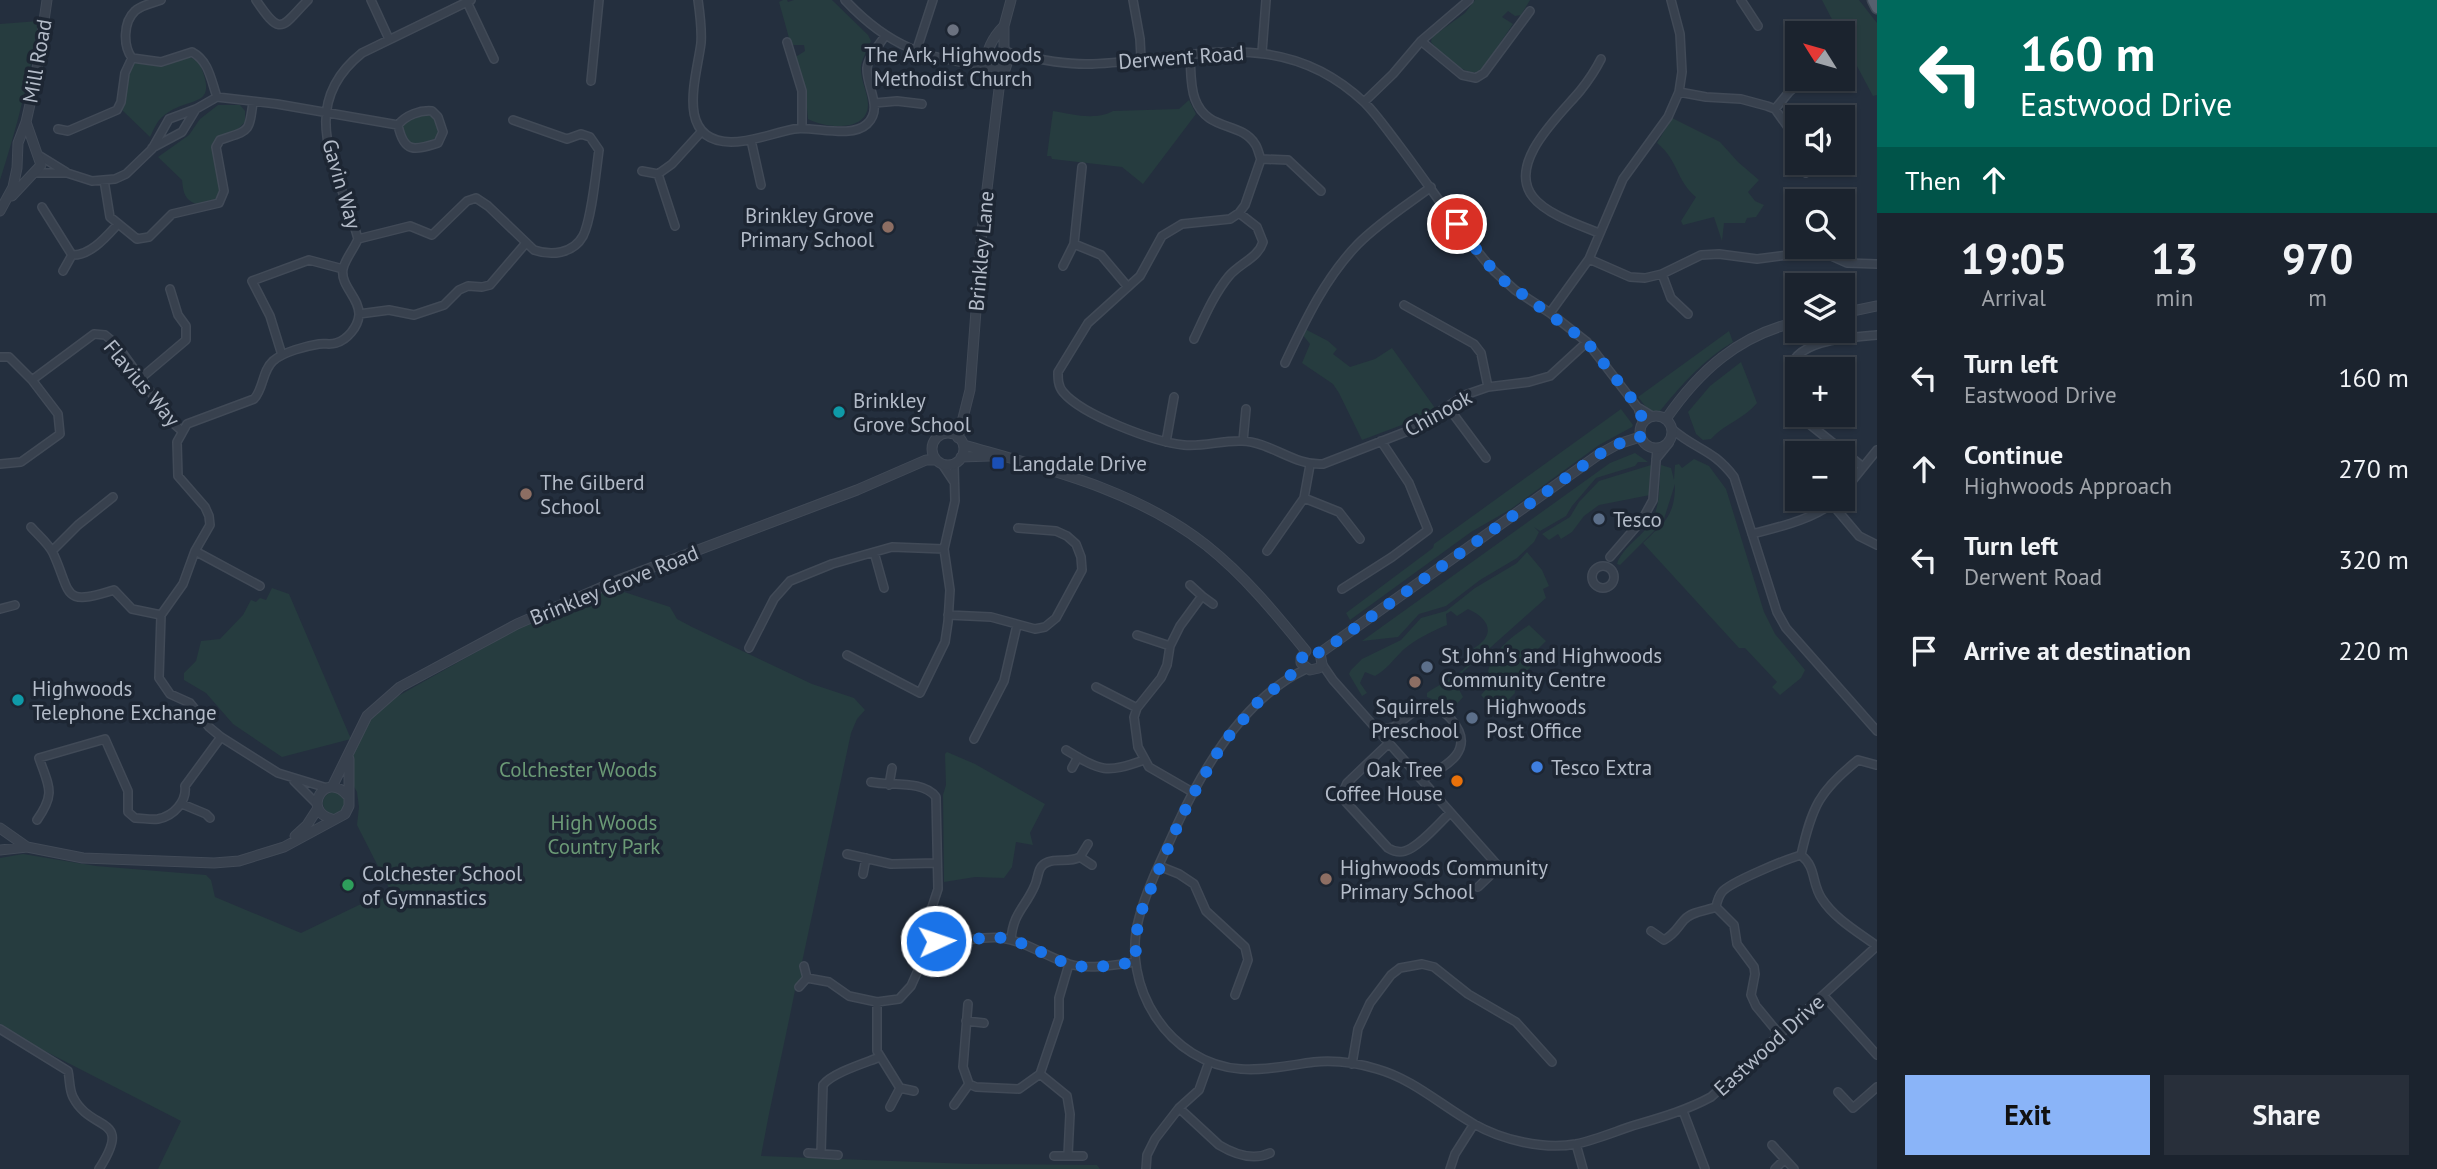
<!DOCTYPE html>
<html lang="en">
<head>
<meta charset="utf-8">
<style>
	body { margin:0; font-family:"PT Sans",sans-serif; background:#282f3a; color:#f1f3f6; height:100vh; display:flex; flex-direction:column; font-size:26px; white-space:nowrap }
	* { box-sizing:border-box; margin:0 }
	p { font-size:23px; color:#a0a4aa }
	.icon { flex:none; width:38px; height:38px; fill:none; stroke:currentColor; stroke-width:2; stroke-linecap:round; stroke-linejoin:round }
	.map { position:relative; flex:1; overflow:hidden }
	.details { display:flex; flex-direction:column; background:#1b232e; width:560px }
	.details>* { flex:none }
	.hud { background:#00695c; color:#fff; overflow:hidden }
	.needle { width:46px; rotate:307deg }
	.tools { position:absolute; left:1785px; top:21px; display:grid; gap:14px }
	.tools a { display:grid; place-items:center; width:70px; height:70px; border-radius:0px; background:#1b232e; box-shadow:0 2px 5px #0004,0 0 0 2px #39404a; font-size:35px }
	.pin { position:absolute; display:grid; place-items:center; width:60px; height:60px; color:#fff; margin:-30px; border:4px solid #fff; border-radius:50%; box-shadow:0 2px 7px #0007 }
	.me { position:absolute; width:77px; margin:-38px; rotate:87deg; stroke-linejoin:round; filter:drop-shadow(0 0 5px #0008) }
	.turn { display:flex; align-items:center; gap:24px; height:147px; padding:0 28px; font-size:32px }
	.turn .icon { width:91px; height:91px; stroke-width:2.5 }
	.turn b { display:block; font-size:49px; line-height:60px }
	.then { display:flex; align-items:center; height:66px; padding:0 28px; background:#0003; gap:14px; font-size:26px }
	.eta { display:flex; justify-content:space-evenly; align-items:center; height:119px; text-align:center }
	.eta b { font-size:42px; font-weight:600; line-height:49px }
	.button { display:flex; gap:14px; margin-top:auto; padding:14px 28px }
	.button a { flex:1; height:80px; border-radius:0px; background:#8ab4f8; color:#111; font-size:28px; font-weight:600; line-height:80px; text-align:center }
	.button a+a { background:#282f3a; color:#f1f3f6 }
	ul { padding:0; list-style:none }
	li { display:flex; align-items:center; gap:21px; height:91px; padding:0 28px }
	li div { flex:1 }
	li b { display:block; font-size:26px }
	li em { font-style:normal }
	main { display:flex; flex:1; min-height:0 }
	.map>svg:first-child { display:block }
</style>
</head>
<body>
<main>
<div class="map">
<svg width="1877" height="1169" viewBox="0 0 1877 1169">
	<rect width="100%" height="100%" fill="#242f3e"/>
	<!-- green -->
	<path fill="#263c3f" d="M783,0H787L788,2L794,0H832L868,35L871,41C868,49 862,58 861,66C860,80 868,92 868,105C867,133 825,128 808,119L805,87L794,58L805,51L804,45H791L779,2Z
		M1475,0H1530L1521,15L1515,16L1508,11L1502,17L1513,24L1481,71C1465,78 1440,54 1431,42L1432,37L1465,13Z
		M1822,0H1859L1877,23V95L1873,96L1843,40V33H1839Z
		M39,21C30,76 17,127 0,180V24Z
		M188,57L198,60C222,113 188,93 161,118C156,123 153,131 150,137L121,109L128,74L133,64L136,62L158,65Z
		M1189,100L1196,114L1143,184L1122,167L1052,159L1051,156H1047L1053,111C1071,114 1096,121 1113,111L1179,109Z
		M218,105H240L245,111V122L236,131L214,143C210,162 236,200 204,204C198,205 194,204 189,200C183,195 183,187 182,180L158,157L189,135L200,119Z
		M427,114C437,118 438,125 438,135L432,141L419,146L410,143L402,127L405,122Z
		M1672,118L1720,142L1738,162L1759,180L1748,192L1755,201L1764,205L1756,217L1747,218L1745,223H1724L1722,241L1714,217L1683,225L1681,221L1696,197C1676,181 1679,161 1657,143Z
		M1305,329L1328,341L1337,349L1333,354L1350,367L1375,359L1392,348L1435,408L1415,420L1362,440L1339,393L1333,384L1302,363L1310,344L1302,334Z
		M1729,331L1733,342C1704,359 1681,385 1660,411H1649L1638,397Z
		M1741,362L1757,403C1744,419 1724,424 1711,439L1703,440L1696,434L1688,412L1710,386Z
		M1621,409L1633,425L1632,427L1599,445L1511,509L1471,532L1350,620L1346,613L1433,548L1434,544Z
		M1635,453L1648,462H1638L1635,466L1596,478L1572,506L1566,516L1540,531L1534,527L1539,532L1534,542L1517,558L1480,580L1446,606L1419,614L1398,637L1362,641L1610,463Z
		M1694,459L1709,466L1726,489L1764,612L1775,634L1805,670L1801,678L1780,695L1772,687L1777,682L1745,648H1739L1643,543C1664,522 1675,517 1675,484L1663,522L1620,565L1617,564C1622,548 1639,539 1649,525C1662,506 1658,486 1661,465L1671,468L1674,480L1675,465L1679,464L1682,468Z
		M1651,465L1652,488L1650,495L1599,505L1584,516L1572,532L1561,539L1558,534L1549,540L1542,534L1570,517L1579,502L1599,481Z
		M1527,552L1542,570L1549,586L1543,589L1546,598L1454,680L1463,697L1455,706H1449L1427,697V693C1439,684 1465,673 1471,660C1473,657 1473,652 1474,648C1496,635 1490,619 1468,609L1457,616L1451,611L1446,614L1447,625C1432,631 1416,639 1403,650C1394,659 1386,670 1375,676L1365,672L1360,683L1367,693L1362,696L1349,674L1351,670L1362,659L1401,640L1421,618L1446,611L1475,588L1517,563Z
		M272,588L289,594L351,739L282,757L233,724L206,693L184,680V673L196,661L201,641L220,639L243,615L251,600L256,602L260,598L266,600Z
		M615,589L670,607L677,619L692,627L812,684L854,698L865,710L857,719L851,733L801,967L802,977L796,985C785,1043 771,1099 761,1156L971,1164L1097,1165L1100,1169H158L181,1121L0,1028V858L23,854L96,866L206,875L211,880L215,897L301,933L390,890L357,825L359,807L357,792L352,783L353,755L357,741L372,717L391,700L519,628L575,605L601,591Z
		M1529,625L1546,641L1537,650L1543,656L1521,676L1514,686L1515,693L1496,712L1481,695L1494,680L1488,672C1492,651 1512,637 1529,625Z
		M947,752L975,764L1045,804L1030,833L1033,845L1016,842L1012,867L1004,878L975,877L944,882L943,795L946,785L945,754Z
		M323 803a11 11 0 1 1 22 0a11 11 0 1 1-22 0Z"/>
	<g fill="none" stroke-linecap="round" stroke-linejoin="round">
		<!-- minor casing -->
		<g stroke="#414a57" stroke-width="10">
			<path id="minor" d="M161,0C153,3 141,5 135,11C123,22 123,46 132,58L161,62L192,52C209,61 211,80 217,97
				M256,0C282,39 282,26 308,0
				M371,0L389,39
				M698,0C700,14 702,29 701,43C697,76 674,141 731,142C753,142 773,133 794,129C814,126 851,139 867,124C884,108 866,87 867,68C868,57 879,45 885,36
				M845,0C889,47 926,59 989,66
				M1133,0L1140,39L1141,58
				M1741,0L1758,26
				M467,2L494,59
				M1421,41L1462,75L1476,78L1484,73L1530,11
				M787,42L802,91V128
				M916,52L933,0
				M1008,52C1035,59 1064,65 1092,64C1193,60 1281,23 1365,103C1377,115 1387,130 1398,144C1430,186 1459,232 1494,271L1515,290L1550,313L1587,342L1638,408L1643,422
				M1262,52L1266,0
				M1190,55C1191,70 1190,86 1195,99C1207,132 1241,121 1255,144C1258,148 1259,155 1261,159L1245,205L1239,213L1230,219L1182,224L1162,236L1140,276L1088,323L1058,372C1058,379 1058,386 1063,392C1082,415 1154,442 1184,445C1203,447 1223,440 1242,441C1271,442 1294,466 1323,464L1413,429L1465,395L1488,387L1529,382L1550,376L1587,342
				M1843,55L1846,53
				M960,61L986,53
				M591,81L599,0
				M1679,92L1706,97L1741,99L1767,106L1775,109L1797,140
				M1364,102L1393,74L1421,41L1469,0
				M875,103L897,101L922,104
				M1775,109L1789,92L1804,79
				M58,129L68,131L117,110L121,102L125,73L132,58
				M751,140L761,185
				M152,148L182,132L196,109
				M40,156L66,172
				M1261,159L1288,160L1321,191
				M1803,163L1806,173
				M642,171L658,174L672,164L702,131
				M35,173H67L92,181L115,179L126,174L152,149L169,119L196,109L217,97L277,104L398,125C404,154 415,150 438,143L443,132L438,117L432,111C420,110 406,115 398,125
				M658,174L675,226
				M104,180L110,217L137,239L149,237L172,214L219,203L224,191L216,147L220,140C249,130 249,134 253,102
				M42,207L72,255C90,256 106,237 117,225
				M1599,233C1579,225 1546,214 1533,197C1506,163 1561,114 1580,91C1588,81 1595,71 1601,59
				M358,239L410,226L432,235L467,201L476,198L488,206L534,250C551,256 573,254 583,236C592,218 596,171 599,150L590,137L581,134L567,139L513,120
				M1074,244L1101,255L1128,287
				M1589,259L1630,277L1645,278L1662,274L1701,255L1719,254L1757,259L1820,251L1847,263L1877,264
				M1063,266L1074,244L1082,167
				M63,271L72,255
				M1662,274L1671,298L1688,314
				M1404,305L1474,344L1481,353L1488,387
				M1550,313L1589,259L1623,179L1668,117L1679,92L1682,72L1680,34L1671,0
				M359,314L389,310L414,315L444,305L459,290L468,286L482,287L490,285L526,243
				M1194,339C1204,318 1214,294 1229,276C1240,263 1258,258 1263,242L1257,227L1239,213
				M282,355L270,316L252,281L309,260L343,269
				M0,357H9L32,380L58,414L60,434L21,462L0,464
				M1285,363C1305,321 1325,278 1358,244C1380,222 1407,205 1431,187
				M141,378L186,340V326L178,315L170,289
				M32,380L94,334L105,335L116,344L173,423L182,431
				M1797,399C1795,392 1789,380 1790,372C1792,339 1853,337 1877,335
				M1448,407L1486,458
				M1639,408L1652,416
				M1803,415L1808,423L1863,467
				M1672,429C1696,450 1713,449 1734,477L1777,612L1786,628L1877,731
				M1243,441L1246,409
				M1166,442L1174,397
				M1656,459L1669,443
				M942,464L954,482
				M1843,492L1877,450
				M1304,498L1339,512L1360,539
				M1832,504L1859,536L1877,545
				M31,527C38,535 49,544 53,553C72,594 61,607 114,590L132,609L161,615
				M1752,534C1779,527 1816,519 1837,499
				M52,551L78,525L113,497
				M195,551L260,586
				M1267,551L1304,498L1310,465
				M874,552L884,588
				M1610,557L1642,520L1653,500L1657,448
				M1592 577a11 11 0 1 1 22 0a11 11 0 1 1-22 0Z
				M1190,585L1202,596
				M1342,589L1392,557L1428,530L1409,483L1381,441
				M0,609L15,605
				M948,615L991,617L1035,629L1045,627L1056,618L1082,570L1081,557L1076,544L1067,536L1056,531L1018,528
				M1137,635L1170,646
				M749,648L774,599L790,581L832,564L892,547L944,549
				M847,655L920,693L945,642L948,622L950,590L944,549L955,501L954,464
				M1322,664L1333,680L1499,867L1478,887
				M1306,669C1246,697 1204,766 1177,825C1164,855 1147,887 1139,918C1120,986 1169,1064 1241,1069C1265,1071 1290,1065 1314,1062C1335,1060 1357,1063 1377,1069C1413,1079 1442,1106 1474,1124C1502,1140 1544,1150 1576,1144C1595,1140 1614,1132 1632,1126C1659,1118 1685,1111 1711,1097L1877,946
				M1096,687L1137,708
				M1379,730L1394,727L1422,705C1436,705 1442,709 1451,719C1477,749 1448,766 1422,779
				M974,739L1004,681L1017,625
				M1389,743L1347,783L1343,792L1345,801L1388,848C1393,851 1399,853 1405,851C1419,847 1439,823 1450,813
				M1066,750C1101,771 1105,774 1144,760
				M1876,765L1858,760C1819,791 1812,807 1801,855C1817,868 1811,883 1822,899C1835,919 1858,932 1877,946
				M1072,768L1078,757
				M294,781L317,804
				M889,785L892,768
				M327,788L278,773L221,737L209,727L190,703L170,694L159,678L161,615L183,584L195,551L210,525L209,516L205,507L178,476L177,442L187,424L254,399C264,388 262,371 273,361C283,352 306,346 319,344C325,343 330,345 336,343C347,340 358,327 359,315C360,298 340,286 343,269C345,259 354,249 358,239C341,173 293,108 362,53L471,0
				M1194,793L1149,767L1138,747L1134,717L1137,708L1161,678L1167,665L1170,646L1180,626L1202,596L1213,604
				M182,804L206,814L210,818
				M37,820C56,793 49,787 39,758L105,739L128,791V812L135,818C142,818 151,820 158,819C174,816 187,801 185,786L221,737
				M847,854L891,864L937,863
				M1080,857L1088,844
				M1159,866L1179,874L1194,884L1206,911L1245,947L1248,960L1235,995
				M863,874L866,858
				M1716,907C1717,902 1718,897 1722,892C1730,882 1787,859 1801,855
				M1651,931L1664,940C1676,933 1676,929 1684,920C1692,911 1706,911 1716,907L1734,925L1737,944L1754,967L1755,974L1751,995L1756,1006L1780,1035
				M1011,940C1013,912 1026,907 1035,885C1039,876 1037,866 1048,862C1058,858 1069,863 1080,857L1092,865
				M936,941C959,945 980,935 1002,938C1027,942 1045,956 1069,964C1089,970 1115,965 1135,962
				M804,966L807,978L829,982L849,996L877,1002L899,999L911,986L924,957L936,941L929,916L938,889L936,797C923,780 891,786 871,782
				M799,987L807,978
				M1824,996L1877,1055
				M877,1002V1051L900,1088L914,1091
				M966,1021L984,1023
				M0,1029L68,1071C70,1080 69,1089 73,1097C91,1133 134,1115 99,1169
				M1352,1064L1358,1029L1370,1003L1391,975L1400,968L1422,964L1434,967L1468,994L1516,1022L1552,1062
				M1040,1074L1067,1096L1070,1114L1068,1155
				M969,1084L976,1087L1019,1089L1040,1074L1059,1018V998L1069,964
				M1838,1092L1853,1108L1877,1087
				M954,1105L969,1084L963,1067L968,1004
				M890,1107L900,1088
				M1179,1108L1219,1145C1234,1154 1253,1161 1270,1153
				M1683,1111L1705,1169
				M1576,1144L1583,1169
				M1772,1145L1794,1169
				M808,1153L838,1155
				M821,1153L823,1085C832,1073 865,1063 880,1057
				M1054,1156H1083
				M1146,1169L1147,1155L1155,1139L1179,1108L1199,1090L1209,1062
				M1450,1169L1455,1154L1474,1124
				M1775,1169L1784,1160"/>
		</g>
		<!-- tertiary casing -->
		<g stroke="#414a57" stroke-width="11">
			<path id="tertiary" d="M1004,26C994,36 983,53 989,66L997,69L1004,67
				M12,196L41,165L26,122
				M0,211L13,187L17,168L18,143L26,122L35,82L47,0
				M1843,313L1877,306
				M1640 432a16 16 0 1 1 32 0a16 16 0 1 1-32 0Z
				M1666,419C1699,371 1739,335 1797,322
				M932 449a16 16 0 1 1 32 0a16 16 0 1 1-32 0Z
				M958,438L970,390L982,231L999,89L1009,57L1004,48V26L1011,0
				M964,445C1048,469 1136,490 1206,545C1245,576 1275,613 1306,651
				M961,457L990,456
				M1306,651L1301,658V663L1310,670L1319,668L1322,664L1320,653
				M1320,653L1598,455L1618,444L1640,437
				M332,787L367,716L400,687L517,624L616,581L857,490L926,460H936
				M332,819C301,811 325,770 347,795
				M0,828L27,847
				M295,836L307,825L318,808
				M0,850L27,847L83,858L214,863L239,861L284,847L345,814L349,806V759"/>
		</g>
		<!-- primary casing -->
		<g stroke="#414a57" stroke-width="13">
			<path id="primary" d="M1873,0L1877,8"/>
		</g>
		<!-- minor -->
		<use href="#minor" stroke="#38414e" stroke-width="7"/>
		<!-- tertiary -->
		<use href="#tertiary" stroke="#38414e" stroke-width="9"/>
		<!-- primary -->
		<use href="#primary" stroke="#56606e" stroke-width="10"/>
	</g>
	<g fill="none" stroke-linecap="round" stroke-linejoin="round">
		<!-- route -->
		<path stroke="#1a73e8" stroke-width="12" stroke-dasharray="0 21.6" d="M936,941C959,945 980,935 1002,938C1027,942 1045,956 1069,964C1089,970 1115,965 1135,962L1138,919L1180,820L1194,793L1223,743L1259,701L1289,677L1301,663L1303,654L1310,649L1320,653L1598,455L1618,444L1640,437L1643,422L1639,408L1587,342L1503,280L1486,262L1457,224"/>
	</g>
	<!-- markers -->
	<circle fill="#6b7280" stroke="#1d2633" stroke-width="2.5" cx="953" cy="30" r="7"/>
	<g fill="#8d6e63" stroke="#1d2633" stroke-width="2.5">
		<circle cx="888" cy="227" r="7"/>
		<circle cx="526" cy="494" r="7"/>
		<circle cx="1415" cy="682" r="7"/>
		<circle cx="1326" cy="879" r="7"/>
	</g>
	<g fill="#0f9aa8" stroke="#1d2633" stroke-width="2.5">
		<circle cx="839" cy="412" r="7"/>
		<circle cx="18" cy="700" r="7"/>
	</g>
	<rect fill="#1a4fb4" stroke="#1d2633" stroke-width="2.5" x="991" y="456" width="14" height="14" rx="3.5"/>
	<g fill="#5c6f8a" stroke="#1d2633" stroke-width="2.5">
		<circle cx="1599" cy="519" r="7"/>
		<circle cx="1427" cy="667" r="7"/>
		<circle cx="1472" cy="718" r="7"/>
	</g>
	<circle fill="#3f7fe0" stroke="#1d2633" stroke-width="2.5" cx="1537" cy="767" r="7"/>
	<circle fill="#e8710a" stroke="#1d2633" stroke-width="2.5" cx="1457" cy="781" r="7"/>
	<circle fill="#2e9e5b" stroke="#1d2633" stroke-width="2.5" cx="348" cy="885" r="7"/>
	<g text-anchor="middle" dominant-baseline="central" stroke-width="7" stroke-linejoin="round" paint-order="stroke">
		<!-- poi labels -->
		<g font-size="21" fill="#b4bcc9" stroke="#1d2633" text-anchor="start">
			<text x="953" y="54" text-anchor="middle">The Ark, Highwoods<tspan x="953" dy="24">Methodist Church</tspan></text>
			<text x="874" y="215" text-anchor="end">Brinkley Grove<tspan x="874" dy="24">Primary School</tspan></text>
			<text x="853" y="400">Brinkley<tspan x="853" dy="24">Grove School</tspan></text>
			<text x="1012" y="463">Langdale Drive</text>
			<text x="540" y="482">The Gilberd<tspan x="540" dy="24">School</tspan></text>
			<text x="1613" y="519">Tesco</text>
			<text x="1441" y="655">St John's and Highwoods<tspan x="1441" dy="24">Community Centre</tspan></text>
			<text x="32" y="688">Highwoods<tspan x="32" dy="24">Telephone Exchange</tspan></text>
			<text x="1415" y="706" text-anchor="middle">Squirrels<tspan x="1415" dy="24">Preschool</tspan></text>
			<text x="1486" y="706">Highwoods<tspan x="1486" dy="24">Post Office</tspan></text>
			<text x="1551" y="767">Tesco Extra</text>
			<text x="1443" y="769" text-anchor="end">Oak Tree<tspan x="1443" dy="24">Coffee House</tspan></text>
			<text x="1340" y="867">Highwoods Community<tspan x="1340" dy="24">Primary School</tspan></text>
			<text x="362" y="873">Colchester School<tspan x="362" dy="24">of Gymnastics</tspan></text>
		</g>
		<!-- street labels -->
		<g font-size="21" fill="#b4bcc9" stroke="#1d2633">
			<text transform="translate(1181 57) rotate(-4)">Derwent Road</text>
			<text transform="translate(37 61) rotate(-80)">Mill Road</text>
			<text transform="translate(342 184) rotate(74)">Gavin Way</text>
			<text transform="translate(981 251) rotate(-85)">Brinkley Lane</text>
			<text transform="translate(142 383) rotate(50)">Flavius Way</text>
			<text transform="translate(1438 413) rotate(-29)">Chinook</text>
			<text transform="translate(614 585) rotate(-22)">Brinkley Grove Road</text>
			<text transform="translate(1769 1045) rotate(-42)">Eastwood Drive</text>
		</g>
		<!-- park labels -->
		<g font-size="21" fill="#6b9a76" stroke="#1d2633">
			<text x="578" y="769">Colchester Woods</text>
			<text x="604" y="822">High Woods<tspan x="604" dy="24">Country Park</tspan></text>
		</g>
	</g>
</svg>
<div class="tools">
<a><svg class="needle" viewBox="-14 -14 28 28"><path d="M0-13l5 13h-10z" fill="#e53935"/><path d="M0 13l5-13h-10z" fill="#a0a4aa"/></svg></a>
<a><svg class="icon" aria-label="sound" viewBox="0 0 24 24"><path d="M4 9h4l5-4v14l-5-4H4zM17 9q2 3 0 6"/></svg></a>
<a><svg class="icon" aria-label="search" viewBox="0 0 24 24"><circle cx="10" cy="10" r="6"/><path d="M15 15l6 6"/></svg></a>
<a><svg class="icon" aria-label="layers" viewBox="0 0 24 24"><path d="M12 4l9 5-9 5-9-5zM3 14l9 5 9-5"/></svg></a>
<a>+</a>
<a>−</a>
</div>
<div class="pin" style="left:1457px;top:224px;background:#d93025"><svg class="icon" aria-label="arrive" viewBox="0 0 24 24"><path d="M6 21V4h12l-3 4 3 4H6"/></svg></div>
<svg class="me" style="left:936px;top:941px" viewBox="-20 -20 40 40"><circle r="17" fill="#1a73e8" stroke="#fff" stroke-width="3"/><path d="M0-11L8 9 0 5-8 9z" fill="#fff"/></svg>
</div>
<section class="details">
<div class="hud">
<div class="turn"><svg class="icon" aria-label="left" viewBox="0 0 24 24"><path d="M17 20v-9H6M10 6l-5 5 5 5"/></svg><div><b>160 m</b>Eastwood Drive</div></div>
<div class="then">Then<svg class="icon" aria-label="ahead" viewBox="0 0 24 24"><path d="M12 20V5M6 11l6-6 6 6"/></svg></div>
</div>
<div class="eta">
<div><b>19:05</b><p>Arrival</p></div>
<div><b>13</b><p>min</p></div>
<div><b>970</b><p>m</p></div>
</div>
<ul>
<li><svg class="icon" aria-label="left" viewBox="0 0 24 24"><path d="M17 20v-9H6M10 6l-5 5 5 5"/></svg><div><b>Turn left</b><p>Eastwood Drive</p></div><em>160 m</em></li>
<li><svg class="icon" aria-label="ahead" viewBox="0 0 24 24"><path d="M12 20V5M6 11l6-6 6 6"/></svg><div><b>Continue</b><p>Highwoods Approach</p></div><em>270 m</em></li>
<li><svg class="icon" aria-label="left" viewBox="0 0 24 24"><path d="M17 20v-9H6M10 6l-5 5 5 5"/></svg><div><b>Turn left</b><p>Derwent Road</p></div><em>320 m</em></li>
<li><svg class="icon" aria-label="arrive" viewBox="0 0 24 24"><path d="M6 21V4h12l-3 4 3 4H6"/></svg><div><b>Arrive at destination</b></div><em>220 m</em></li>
</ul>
<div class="button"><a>Exit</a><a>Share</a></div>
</section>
</main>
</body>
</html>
